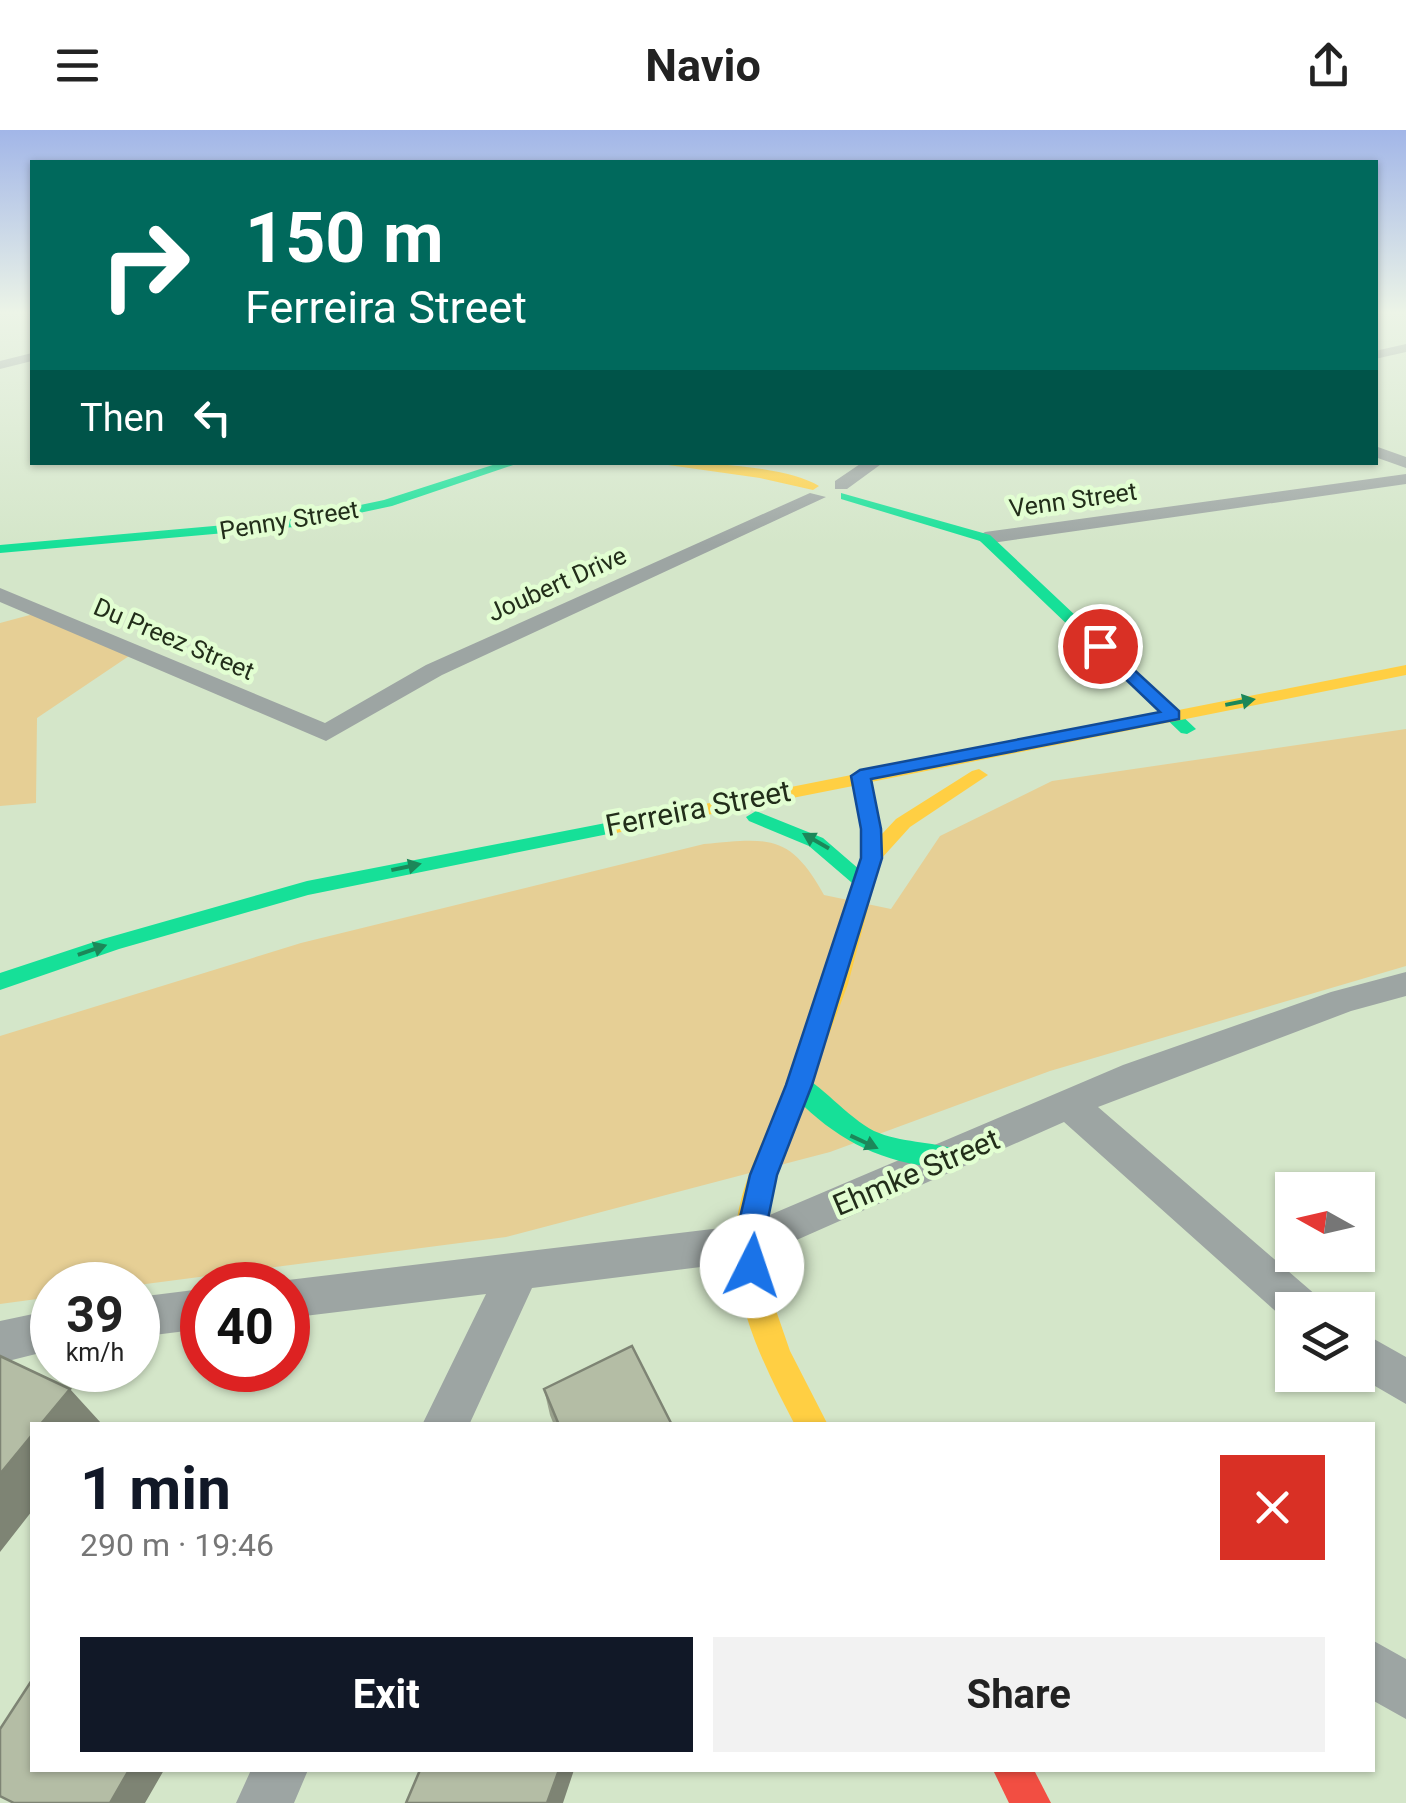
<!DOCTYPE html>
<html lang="en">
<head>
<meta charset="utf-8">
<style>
	body { margin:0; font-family:Roboto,sans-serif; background:#f2f2f2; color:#222; height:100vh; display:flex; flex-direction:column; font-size:38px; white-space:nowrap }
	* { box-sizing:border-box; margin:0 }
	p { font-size:32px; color:#767676 }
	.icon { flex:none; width:55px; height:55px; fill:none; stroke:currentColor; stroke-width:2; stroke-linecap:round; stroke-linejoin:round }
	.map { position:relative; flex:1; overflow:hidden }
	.drawer { position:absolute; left:30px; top:1292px; width:1345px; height:350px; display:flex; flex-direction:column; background:#fff; border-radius:0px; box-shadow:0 2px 8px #0004 }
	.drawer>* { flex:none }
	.guide { position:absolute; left:30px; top:30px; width:1348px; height:305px; border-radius:0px; box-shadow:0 2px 8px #0004; background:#00695c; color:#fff; overflow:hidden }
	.needle { width:65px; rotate:278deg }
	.controls { position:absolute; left:1275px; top:1042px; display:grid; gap:20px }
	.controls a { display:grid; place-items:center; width:100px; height:100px; border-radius:0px; background:#fff; box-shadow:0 2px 8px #0004; font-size:50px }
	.speed { position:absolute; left:30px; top:1132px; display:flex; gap:20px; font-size:50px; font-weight:700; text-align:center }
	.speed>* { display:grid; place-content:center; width:130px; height:130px; border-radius:50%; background:#fff; box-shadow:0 2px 8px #0004; line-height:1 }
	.speed small { font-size:25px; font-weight:400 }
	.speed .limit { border:15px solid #d22; background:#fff; color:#111 }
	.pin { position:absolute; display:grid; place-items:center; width:85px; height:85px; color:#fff; margin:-42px; border:5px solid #fff; border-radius:50%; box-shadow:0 2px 10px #0007 }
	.me { position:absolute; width:110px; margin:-55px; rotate:4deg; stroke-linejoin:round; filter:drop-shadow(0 0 8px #0008) }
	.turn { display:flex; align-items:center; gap:35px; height:210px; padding:0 50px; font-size:45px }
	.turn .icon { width:130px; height:130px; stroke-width:2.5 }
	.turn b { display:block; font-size:70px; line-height:85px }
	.then { display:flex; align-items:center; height:95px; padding:0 50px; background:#0003; gap:20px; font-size:38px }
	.round { display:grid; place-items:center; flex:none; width:105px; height:105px; border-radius:0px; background:#f2f2f2 }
	.headline { display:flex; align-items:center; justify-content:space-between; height:170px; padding:0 50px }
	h1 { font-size:60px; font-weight:700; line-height:75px; color:#111827 }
	.action { display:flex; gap:20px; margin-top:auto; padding:20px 50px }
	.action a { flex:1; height:115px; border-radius:0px; background:#111827; color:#fff; font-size:40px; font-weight:700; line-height:115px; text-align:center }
	.action a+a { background:#f2f2f2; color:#222 }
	header { display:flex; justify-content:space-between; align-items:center; height:130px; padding:0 50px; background:#fff; font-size:45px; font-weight:700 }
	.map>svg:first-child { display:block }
</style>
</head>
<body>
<header><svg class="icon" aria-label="menu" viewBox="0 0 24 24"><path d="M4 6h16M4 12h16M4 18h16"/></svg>Navio<svg class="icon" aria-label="share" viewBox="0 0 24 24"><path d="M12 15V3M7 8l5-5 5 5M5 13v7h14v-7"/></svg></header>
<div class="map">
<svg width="1406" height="1673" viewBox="0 0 1406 1673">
	<rect width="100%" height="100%" fill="#d4e6c9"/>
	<!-- green -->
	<path fill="#e6cf95" d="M41,482L135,522L37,588L36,673L0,676V493Z
		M1406,599V836L1050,941L830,1022L506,1107L138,1155H52V1167L0,1174V906L301,813L704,714C768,708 790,703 824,765L891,779L940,706L1052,651Z"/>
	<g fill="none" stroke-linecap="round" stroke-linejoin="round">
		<!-- street -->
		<path fill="#9da5a3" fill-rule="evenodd" d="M1406,214V222L1375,229V221Z
			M32,223V231L0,239V231Z
			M1375,316L1406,327V338L1375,327Z
			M863,332H884L847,359H835V351Z
			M1406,344V354L985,414L975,408L985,402Z
			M810,363L826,367L442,545L326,611L0,472V458L325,593L426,535Z
			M1406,842V866L1351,881L1098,977L1317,1166L1323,1180H1292V1196L1064,992L749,1131L532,1158L469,1295H422L486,1164L288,1188V1155H274L288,1150L746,1095L1123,935L1331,862Z
			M202,1159V1199L138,1207V1167Z
			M52,1180V1220L0,1233V1191Z
			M1358,1200L1406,1227V1274L1356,1245Z
			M1372,1510L1406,1529V1589L1372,1570Z
			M251,1640H308L294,1673H236Z"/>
		<!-- fast -->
		<path fill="#16e098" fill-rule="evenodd" d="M502,332H522L392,376L294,397L0,423V415L294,389L384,370Z
			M841,363L990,405L1196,599L1187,604L1181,603L980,411L841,369Z
			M756,681L823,708L875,753L865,760L858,758L809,716L749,691L746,687Z
			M616,691L623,693L626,697L623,701L308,765L119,819L0,860V843L103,809L307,751Z
			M799,945C818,951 848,988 874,1001C901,1013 931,1011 958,1020L962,1028L958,1036C945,1040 932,1038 919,1035C866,1026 826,1001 790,962L787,955L790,948Z"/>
		<!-- slow -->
		<path fill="#ffcf43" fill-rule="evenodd" d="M647,332C691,332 783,334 819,356L813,360L760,348Z
			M1406,535V545L871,652L881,705L896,689L972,641L979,639L988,645L910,697L881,729L848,854L770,1062L763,1116L770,1163L790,1221L828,1295H795C766,1240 735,1179 735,1115C735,1069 756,1026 774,984C804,914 860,791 862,716C863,696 857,675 853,656L616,703L609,701L606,697L609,693Z"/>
		<!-- jam -->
		<path fill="#f24e42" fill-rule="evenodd" d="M993,1640H1034L1051,1673H1009Z"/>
	</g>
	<!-- wall -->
	<path fill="#9ba38e" d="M544,1259L672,1295H554L550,1285Z"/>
	<!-- shaded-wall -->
	<path fill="#7e8474" d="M70,1259L101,1293L100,1295H40Z
		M32,1305V1381L0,1422V1344Z
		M129,1640H164L145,1673H110Z
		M559,1640H574L563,1673H547Z"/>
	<!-- building -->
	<path fill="#b4bda5" stroke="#7e8474" stroke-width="2.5" d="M632,1216L672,1295H559L544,1259Z
		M0,1226L70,1259L40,1295H32V1305L0,1344Z
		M32,1550V1640H129L110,1673H14L0,1666V1599Z
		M420,1640H559L547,1673H406Z"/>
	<!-- one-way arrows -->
	<defs><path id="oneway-solid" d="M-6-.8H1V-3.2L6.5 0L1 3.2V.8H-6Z" transform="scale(2.5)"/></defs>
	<g fill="#1c8759">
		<use href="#oneway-solid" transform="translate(1240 572) rotate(-11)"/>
		<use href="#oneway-solid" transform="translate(816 711) rotate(-150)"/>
		<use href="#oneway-solid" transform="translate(406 737) rotate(-12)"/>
		<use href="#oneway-solid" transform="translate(92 820) rotate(-19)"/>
		<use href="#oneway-solid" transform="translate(864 1012) rotate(25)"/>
	</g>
	<!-- sky -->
	<linearGradient id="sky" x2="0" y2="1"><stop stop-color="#a2b6e8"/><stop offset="0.44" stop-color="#ecf4e7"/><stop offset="1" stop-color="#ecf4e7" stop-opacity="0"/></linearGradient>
	<rect width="1406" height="415" fill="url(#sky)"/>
	<!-- route -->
	<path fill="#1a73e8" stroke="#114b97" stroke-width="2.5" d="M1094,513H1105L1179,581V589L871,649L881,699L882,728L812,955L777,1045L763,1113L766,1136L762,1145L752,1148L741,1145L734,1113L750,1045L786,955L861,728V699L851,646L860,640L1160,582L1094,519Z"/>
	<g text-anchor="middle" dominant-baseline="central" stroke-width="9" stroke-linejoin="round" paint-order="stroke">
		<!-- far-street labels -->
		<g font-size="25" fill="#222e1a" stroke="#e2fed2">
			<text transform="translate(1073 370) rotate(-8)">Venn Street</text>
			<text transform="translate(289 390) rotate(-9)">Penny Street</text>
			<text transform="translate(557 454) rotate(-24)">Joubert Drive</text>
			<text transform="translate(174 509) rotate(23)">Du Preez Street</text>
		</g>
		<!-- street labels -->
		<g font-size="30" fill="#222e1a" stroke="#e2fed2">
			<text transform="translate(698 678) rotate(-11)">Ferreira Street</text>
			<text transform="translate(916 1042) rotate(-23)">Ehmke Street</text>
		</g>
	</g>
</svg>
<div class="controls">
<a><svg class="needle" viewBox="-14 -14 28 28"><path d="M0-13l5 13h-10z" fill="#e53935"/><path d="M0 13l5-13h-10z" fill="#767676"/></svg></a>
<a><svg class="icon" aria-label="layers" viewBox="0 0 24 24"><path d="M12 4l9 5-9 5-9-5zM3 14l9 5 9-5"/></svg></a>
</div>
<div class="speed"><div>39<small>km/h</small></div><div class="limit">40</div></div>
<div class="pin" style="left:1100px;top:516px;background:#d93025"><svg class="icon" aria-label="arrive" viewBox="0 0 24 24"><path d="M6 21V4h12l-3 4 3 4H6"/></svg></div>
<svg class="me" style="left:752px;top:1136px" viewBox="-20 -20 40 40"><circle r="19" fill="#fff"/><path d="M0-13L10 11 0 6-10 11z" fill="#1a73e8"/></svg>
<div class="guide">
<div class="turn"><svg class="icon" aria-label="right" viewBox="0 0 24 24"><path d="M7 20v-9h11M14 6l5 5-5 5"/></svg><div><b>150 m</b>Ferreira Street</div></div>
<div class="then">Then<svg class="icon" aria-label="left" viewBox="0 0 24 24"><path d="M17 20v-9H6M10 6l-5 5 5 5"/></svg></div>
</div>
<section class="drawer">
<div class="headline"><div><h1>1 min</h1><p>290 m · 19:46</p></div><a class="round" style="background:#d93025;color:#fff"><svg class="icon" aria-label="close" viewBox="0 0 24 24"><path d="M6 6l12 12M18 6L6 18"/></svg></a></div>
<div class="action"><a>Exit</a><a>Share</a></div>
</section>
</div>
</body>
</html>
